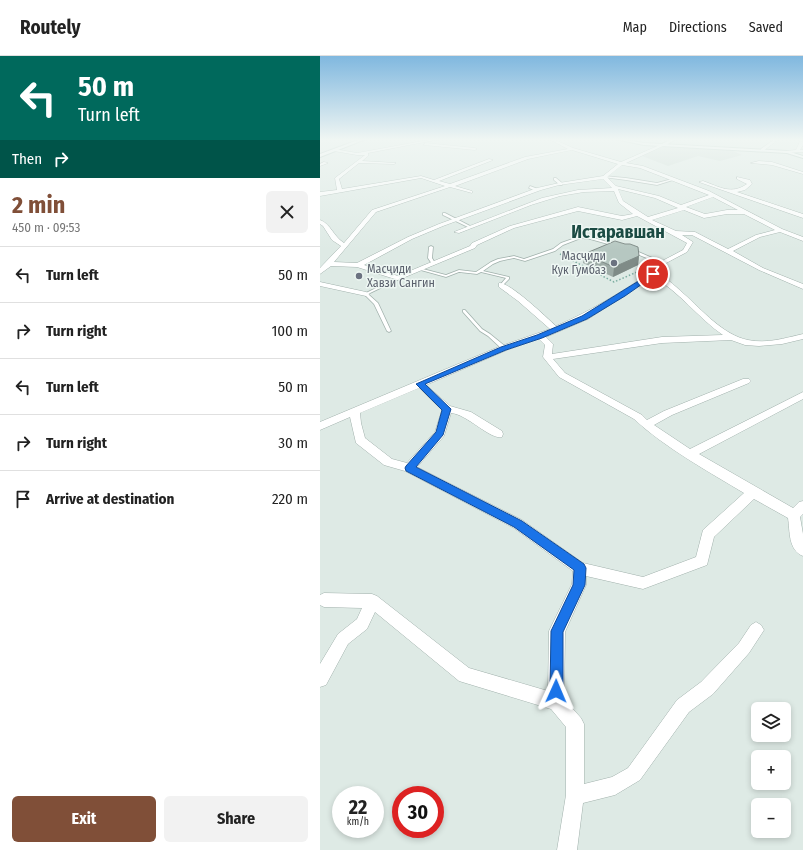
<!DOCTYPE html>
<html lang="en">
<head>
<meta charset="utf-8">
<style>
	body { margin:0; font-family:"Fira Sans Condensed",sans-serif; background:#f2f2f2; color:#222; height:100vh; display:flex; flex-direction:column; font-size:15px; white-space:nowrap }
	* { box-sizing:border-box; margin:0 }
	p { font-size:13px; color:#767676 }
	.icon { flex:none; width:22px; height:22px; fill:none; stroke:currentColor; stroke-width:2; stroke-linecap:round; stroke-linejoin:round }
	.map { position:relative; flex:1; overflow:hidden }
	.side { display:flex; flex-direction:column; background:#fff; width:320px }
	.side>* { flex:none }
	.hud { background:#00695c; color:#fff; overflow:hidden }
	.controls { position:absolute; left:431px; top:646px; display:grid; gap:8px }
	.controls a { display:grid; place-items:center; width:40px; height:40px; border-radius:6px; background:#fff; box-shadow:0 2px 6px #0003; font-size:20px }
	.speed { position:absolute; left:12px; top:730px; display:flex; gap:8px; font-size:20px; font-weight:700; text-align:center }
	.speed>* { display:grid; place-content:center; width:52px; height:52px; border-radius:50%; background:#fff; box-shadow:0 2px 6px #0003; line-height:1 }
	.speed small { font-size:10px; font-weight:400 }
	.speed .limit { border:6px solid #d22; background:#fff; color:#111 }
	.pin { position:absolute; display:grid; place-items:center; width:34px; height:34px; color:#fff; margin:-17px; border:2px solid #fff; border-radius:50%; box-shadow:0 1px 4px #0007 }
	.me { position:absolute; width:44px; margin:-22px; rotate:1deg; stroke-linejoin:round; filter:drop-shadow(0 0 3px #0008) }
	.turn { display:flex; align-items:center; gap:14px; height:84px; padding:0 12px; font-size:18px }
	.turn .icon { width:52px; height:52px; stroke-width:2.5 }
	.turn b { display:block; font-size:28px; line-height:34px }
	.then { display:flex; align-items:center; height:38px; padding:0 12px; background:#0003; gap:8px; font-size:15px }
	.round { display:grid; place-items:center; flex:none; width:42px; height:42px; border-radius:6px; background:#f2f2f2 }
	.summary { display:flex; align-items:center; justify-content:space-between; height:68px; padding:0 12px }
	h1 { font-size:24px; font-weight:700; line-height:30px; color:#804f38 }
	.action { display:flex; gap:8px; margin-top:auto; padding:8px 12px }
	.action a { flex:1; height:46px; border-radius:6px; background:#804f38; color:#fff; font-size:16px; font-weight:700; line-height:46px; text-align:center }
	.action a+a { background:#f2f2f2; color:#222 }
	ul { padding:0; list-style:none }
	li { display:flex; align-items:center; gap:12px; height:56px; padding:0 12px; border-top:1px solid #e0e0e0 }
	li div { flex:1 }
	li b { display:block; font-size:15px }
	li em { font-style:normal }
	header { display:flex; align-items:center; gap:24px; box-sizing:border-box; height:56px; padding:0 20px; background:#fff; border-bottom:1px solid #e0e0e0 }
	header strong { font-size:19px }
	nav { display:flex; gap:22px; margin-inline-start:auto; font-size:14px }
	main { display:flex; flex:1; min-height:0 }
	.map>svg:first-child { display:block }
</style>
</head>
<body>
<header>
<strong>Routely</strong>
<nav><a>Map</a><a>Directions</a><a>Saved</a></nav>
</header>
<main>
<section class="side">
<div class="hud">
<div class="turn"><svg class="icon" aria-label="left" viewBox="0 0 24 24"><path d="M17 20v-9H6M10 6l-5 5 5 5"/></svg><div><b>50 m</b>Turn left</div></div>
<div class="then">Then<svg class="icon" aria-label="right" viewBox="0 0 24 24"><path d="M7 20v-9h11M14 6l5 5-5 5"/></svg></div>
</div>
<div class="summary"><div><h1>2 min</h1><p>450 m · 09:53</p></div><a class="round"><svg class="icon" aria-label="close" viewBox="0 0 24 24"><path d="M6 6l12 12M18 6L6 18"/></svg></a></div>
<ul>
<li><svg class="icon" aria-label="left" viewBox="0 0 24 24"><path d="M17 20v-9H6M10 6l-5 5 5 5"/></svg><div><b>Turn left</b></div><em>50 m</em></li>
<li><svg class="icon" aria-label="right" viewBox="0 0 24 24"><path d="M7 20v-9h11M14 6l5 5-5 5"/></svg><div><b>Turn right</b></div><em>100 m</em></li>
<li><svg class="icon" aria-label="left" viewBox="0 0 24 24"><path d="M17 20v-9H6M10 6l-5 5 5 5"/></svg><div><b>Turn left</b></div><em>50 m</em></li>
<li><svg class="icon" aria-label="right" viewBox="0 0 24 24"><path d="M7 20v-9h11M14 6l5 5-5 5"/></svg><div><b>Turn right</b></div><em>30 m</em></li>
<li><svg class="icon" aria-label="arrive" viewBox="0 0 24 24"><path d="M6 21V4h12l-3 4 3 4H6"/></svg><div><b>Arrive at destination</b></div><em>220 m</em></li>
</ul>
<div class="action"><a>Exit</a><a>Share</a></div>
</section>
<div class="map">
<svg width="483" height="794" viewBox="0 0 483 794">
	<rect width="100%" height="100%" fill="#deeae5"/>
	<!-- built -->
	<path fill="#ccdad4" d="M345,89L411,94L422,99L400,105L378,100L348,110L322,100Z"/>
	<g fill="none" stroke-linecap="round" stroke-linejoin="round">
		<!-- service casing -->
		<g stroke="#a1b1ac" stroke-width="1.5">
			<path id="service" d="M284,120L306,122L337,127L352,123L353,124L337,129L306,124L283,121Z
				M234,122H236L242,127V129H240L234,124Z
				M210,130L218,133V134L216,135L209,132Z
				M123,157H125L152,171L150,172L123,159Z
				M261,180L271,181L297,189L295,190L270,183L261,182L243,189L235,195L205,205L194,202L180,205L173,208L163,215L189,221V223L182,230L180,229L186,222L161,216L157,218L139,216L126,221L97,213L99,212L126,219L139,214L156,216L171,206L178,203L194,200L204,203L233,193L241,187Z
				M111,190L113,191L112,202L115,207L113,208H112L108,202L109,191Z
				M312,194H314L344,207L341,208L312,196Z
				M78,221L80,222L79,223L48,238L58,247L71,275L69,276L67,275L54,248L44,238Z
				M143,254H145L162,273L170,278L186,291V293H182L168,280L160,275L143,256Z"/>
		</g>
		<!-- minor casing -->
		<g stroke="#a1b1ac" stroke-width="1">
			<path id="minor" d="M114,83H120L48,97V100L42,105L76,107L74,108L39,107L19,123L22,133L101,120L114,124L169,103L173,104L119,125L130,128L205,101L248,93L229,83H233L253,92L301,106L342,88L343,90L306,107L323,110L389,135L462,173L483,181V185L460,176L440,181L413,195L443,212L483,228V233L439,214L372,179H362L373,186L367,196L331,215C344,219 354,229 364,238C382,254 403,279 428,284C447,288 465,282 483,278V283L462,288L439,290L425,289L411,284L342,287L233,303L245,317L322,359L327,364L344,355L423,323H429L431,325L429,327L352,359L334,369L370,393L483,336V343L379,398L473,452L479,446L483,445V458L480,461L483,478V500C468,494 470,475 468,462L434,443L394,481L387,509L323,533L266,520V529L245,576L244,643L261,662L264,668V728L292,721L308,712L357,644L381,626L419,587L431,569L436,566L441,569L444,574L429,597L393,638L369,656L320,724L295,739L263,747L257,794H237L246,739V671L231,653L139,625L55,556L47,573L28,588L6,629L0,631V608L18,578L37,563L42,552L4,551L0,549V539L4,537L52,538L57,540L149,612L228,635L229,575L252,528L253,515L194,472L85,415L64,409L36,387L30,361L0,374V366L181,290L230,273L198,245L179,231V227C190,226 227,262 236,270C269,256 298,238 327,219L323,217V215L363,194L367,187L317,160L302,164L258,155L194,172L157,189L155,192L78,224L37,211L11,210L0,218V212L21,190L12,184L3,170L0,168V164C11,168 13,180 24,187L52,154L125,130L101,122L0,140V136L17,134L15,122L45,99H37L14,95V93L37,97ZM252,94L298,108L283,120L239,127L217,132L119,168L88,181L37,207L14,206L56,156L130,131L152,137V135L135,130L208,103ZM302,109L320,112L389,139L361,149L339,140L296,130L287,121ZM283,123L292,132L258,134L222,142L134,176L139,177L211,149L240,140L264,136L294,135L299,147L313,158L302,160L258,151L190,170L152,187L150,190L78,220L44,209L92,183L123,170L221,134L239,129ZM298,133L335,142L358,152L328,161L303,145ZM393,141L418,154H407L385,158L366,151ZM364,154L384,162L407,158H424L455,174L436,179L408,193L375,176L356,175L332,164ZM333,221C358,234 379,263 403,279L342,281L232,298L233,288L226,281L268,263ZM219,283L225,289L223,301L239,321L314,363C344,391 389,416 424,437L383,474L376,501L323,521L263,507L202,464L97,411L124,380L131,357C147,358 170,384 182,381L183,378L182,375L151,356L130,350L106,329L187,294ZM99,332L122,354L115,376L87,407L72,403L45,382L41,367L40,357Z
				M455,83H459L443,95H441V93Z
				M481,83H483V89L480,94H483V96L466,97V95L476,94Z
				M105,87L155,92L157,93L155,94L104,89Z
				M439,105L452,106L483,116V118L452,109L431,107Z
				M4,106L8,107L0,110V108Z
				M417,121L430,124L432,128L425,134L417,136L483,158V162L379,126L383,125C400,131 411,139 427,128L417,123Z
				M0,226L46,236L50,238L46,240L0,230Z"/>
		</g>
		<!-- tertiary casing -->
		<g stroke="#a1b1ac" stroke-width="2">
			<path id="tertiary" d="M352,83H356L344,90L340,89Z"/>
		</g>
		<!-- secondary casing -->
		<g stroke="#9db6ae" stroke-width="2">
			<path id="secondary" d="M41,83H46L0,101V98Z
				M295,83H301L324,87L467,95L483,100V102L467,97L324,89Z"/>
		</g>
		<!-- path -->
		<path stroke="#7daea2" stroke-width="1.5" stroke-dasharray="1.5 2" stroke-linecap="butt" d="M240,198L294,226L317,216"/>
		<!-- service -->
		<use href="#service" fill="#fff" fill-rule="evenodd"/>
		<!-- minor -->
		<use href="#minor" fill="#fff" fill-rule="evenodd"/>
		<!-- tertiary -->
		<use href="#tertiary" fill="#fff" fill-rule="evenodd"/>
		<!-- secondary -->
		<use href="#secondary" fill="#fff" fill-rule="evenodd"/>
	</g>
	<!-- wall -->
	<path fill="#9daba6" d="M264,198L319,200L318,209L293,221L263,207Z"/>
	<!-- shaded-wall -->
	<path fill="#7f8b87" d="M319,200L318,209L293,221L294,211Z"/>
	<!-- building -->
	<path fill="#b6c7c1" stroke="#7f8b87" d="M295,185L305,188H310L318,191L319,200L294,211L264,198Z"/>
	<!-- sky -->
	<linearGradient id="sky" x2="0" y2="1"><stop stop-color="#80b8df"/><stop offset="0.43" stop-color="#f0f6f3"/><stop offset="1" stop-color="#f0f6f3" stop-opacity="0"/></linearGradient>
	<rect width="483" height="194" fill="url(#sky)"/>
	<!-- route -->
	<path fill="#1a73e8" stroke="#114b97" d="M333,216L335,217V219L305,240L267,263L222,282L186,294L105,328L131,353L123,379L96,411L202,465L264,508L266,512L265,529L243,576V635L241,640L236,642L232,640L230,635L231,575L253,529L254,514L194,471L86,415L85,412L86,410L116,376L122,354L96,328L181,291L217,279L262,260Z"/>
	<!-- markers -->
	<g fill="#6b7280" stroke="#eef7f3" stroke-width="1.5">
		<circle cx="294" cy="207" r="4"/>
		<circle cx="39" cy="220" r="4"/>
	</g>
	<g text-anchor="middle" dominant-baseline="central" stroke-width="3" stroke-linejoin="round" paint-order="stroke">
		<!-- far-worship labels -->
		<g font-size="12" fill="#5b616d" stroke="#eef7f3" text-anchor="end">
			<text x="286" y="200">Масҷиди<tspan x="286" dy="14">Кук Гумбаз</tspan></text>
			<text x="47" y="213" text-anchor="start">Масҷиди<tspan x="47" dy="14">Хавзи Сангин</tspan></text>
		</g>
		<!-- far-town labels -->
		<g font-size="18" font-weight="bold" fill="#1b4b43" stroke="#eef7f3">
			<text x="298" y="176">Истаравшан</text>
		</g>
	</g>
</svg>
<div class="controls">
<a><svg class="icon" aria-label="layers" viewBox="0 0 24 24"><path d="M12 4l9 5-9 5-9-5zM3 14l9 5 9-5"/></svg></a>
<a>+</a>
<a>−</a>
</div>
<div class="speed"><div>22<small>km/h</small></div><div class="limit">30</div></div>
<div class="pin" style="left:333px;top:218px;background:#d93025"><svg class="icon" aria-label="arrive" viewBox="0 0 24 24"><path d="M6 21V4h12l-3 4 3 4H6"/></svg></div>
<svg class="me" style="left:236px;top:635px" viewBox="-20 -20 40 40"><path d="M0-17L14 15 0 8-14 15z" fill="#1a73e8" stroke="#fff" stroke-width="4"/></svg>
</div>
</main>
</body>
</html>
